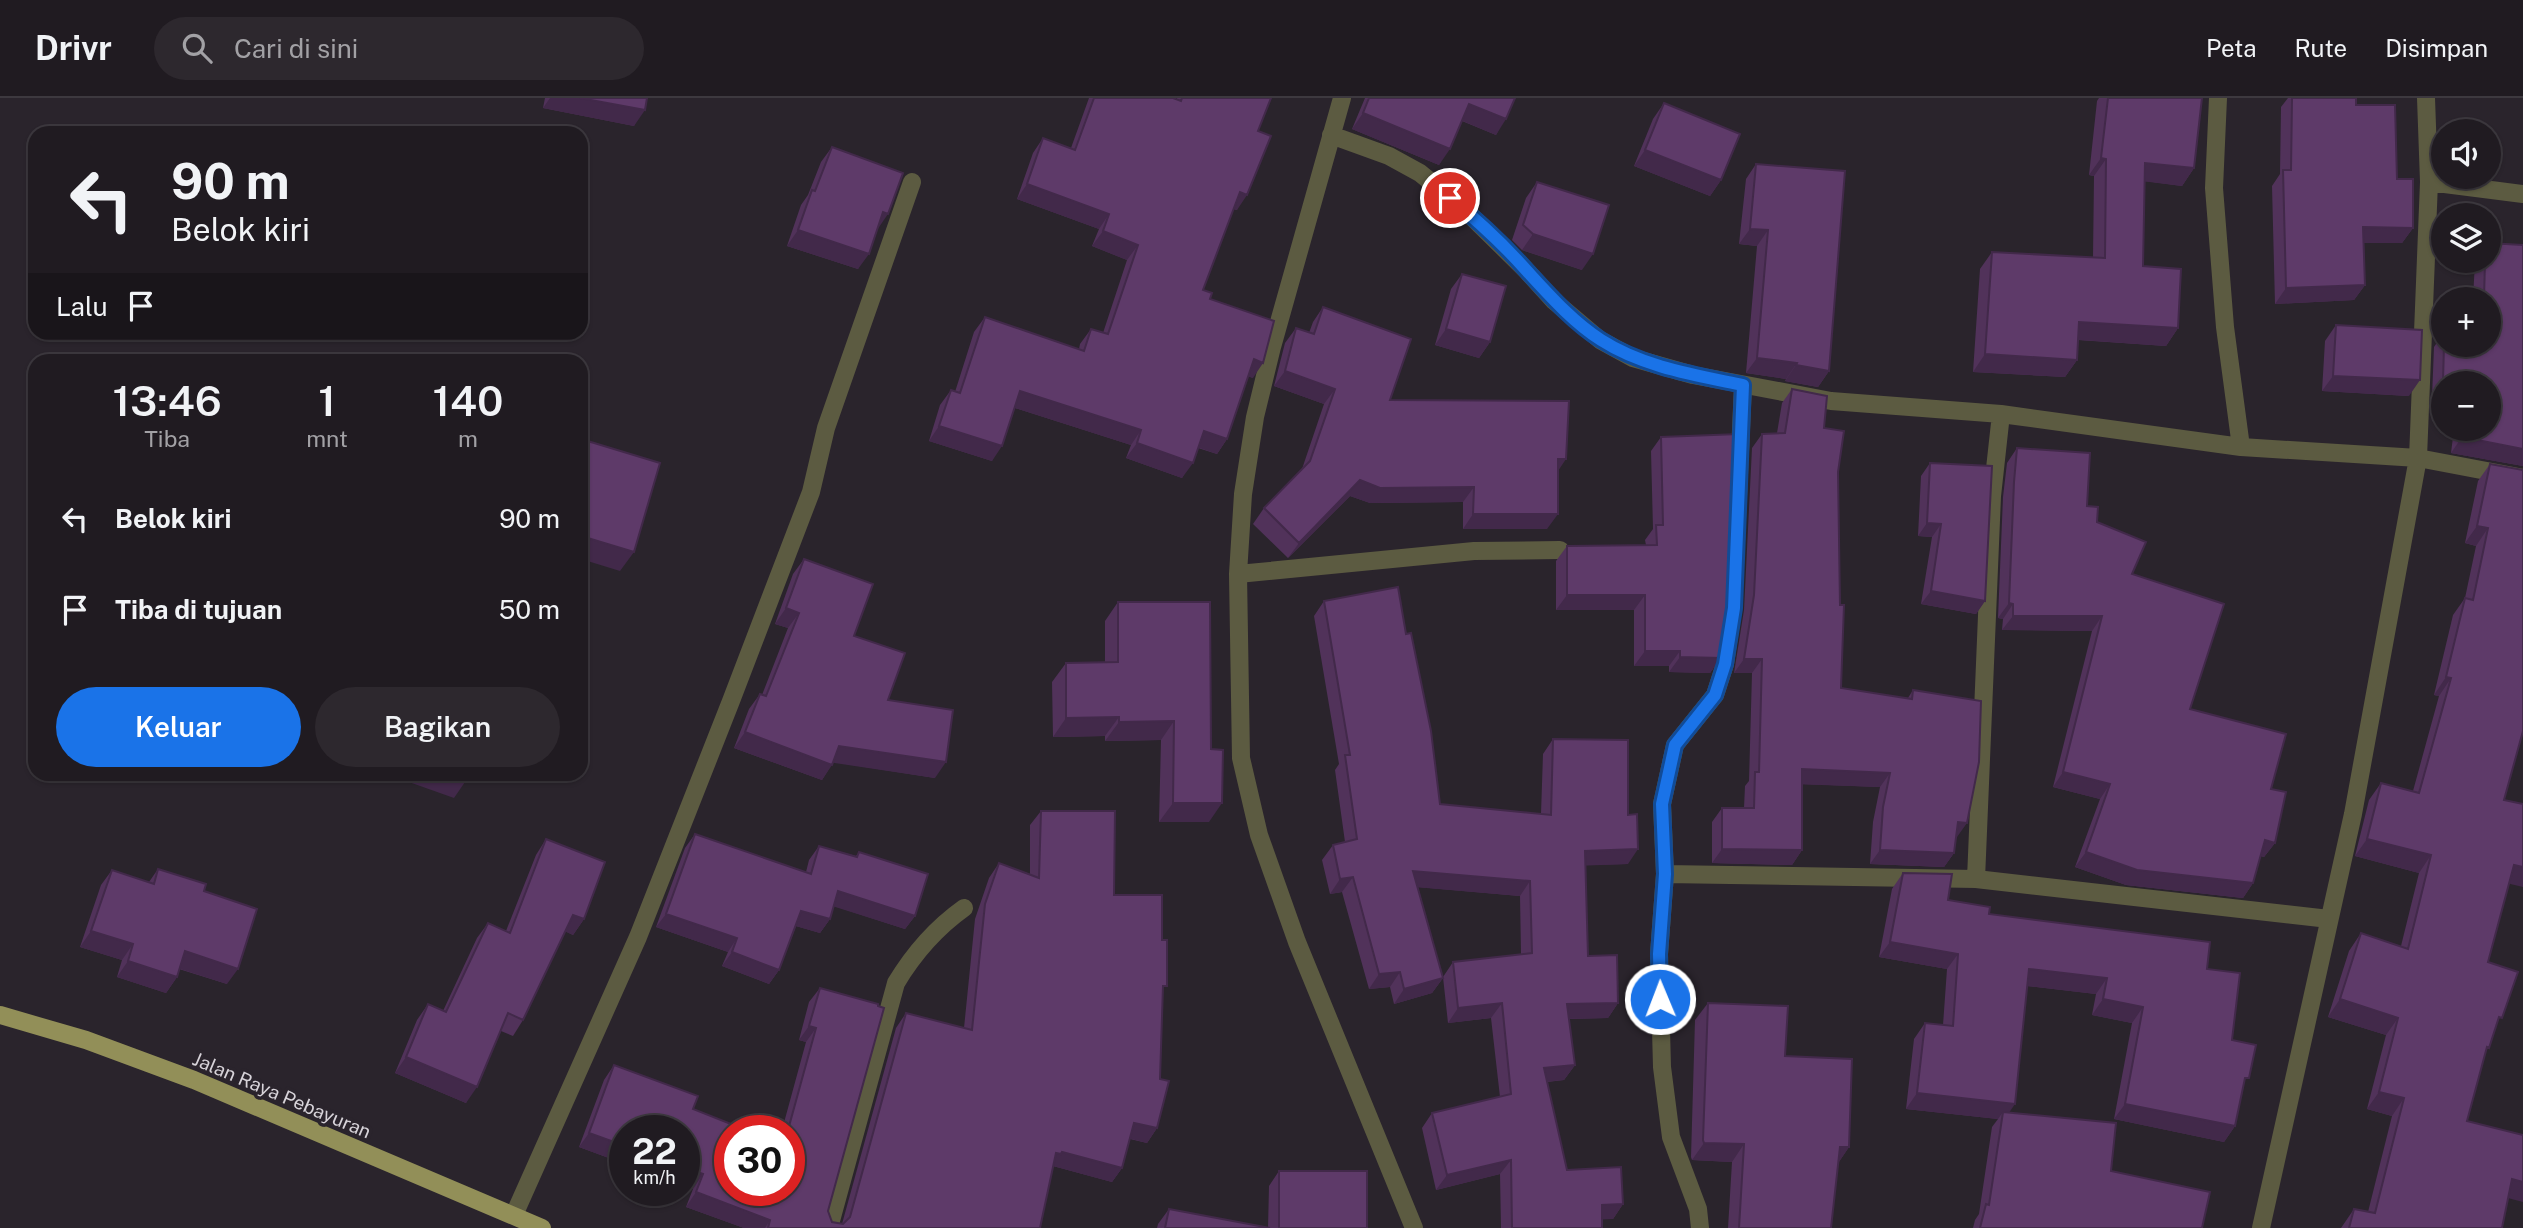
<!DOCTYPE html>
<html lang="id">
<head>
<meta charset="utf-8">
<style>
	body { margin:0; font-family:"Public Sans",sans-serif; background:#2d282e; color:#f1f3f6; height:100vh; display:flex; flex-direction:column; font-size:26px; white-space:nowrap }
	* { box-sizing:border-box; margin:0 }
	p { font-size:23px; color:#a2a1a5 }
	.icon { flex:none; width:38px; height:38px; fill:none; stroke:currentColor; stroke-width:2; stroke-linecap:round; stroke-linejoin:round }
	.map { position:relative; flex:1; overflow:hidden }
	.details { position:absolute; left:28px; top:256px; width:560px; height:427px; display:flex; flex-direction:column; background:#201b21; border-radius:21px; box-shadow:0 2px 5px #0004,0 0 0 2px #3d393f }
	.details>* { flex:none }
	.banner { position:absolute; left:28px; top:28px; width:560px; height:214px; border-radius:21px; box-shadow:0 2px 5px #0004,0 0 0 2px #3d393f; background:#201b21; color:#f1f3f6; overflow:hidden }
	.fabs { position:absolute; left:2431px; top:21px; display:grid; gap:14px }
	.fabs a { display:grid; place-items:center; width:70px; height:70px; border-radius:50%; background:#201b21; box-shadow:0 2px 5px #0004,0 0 0 2px #3d393f; font-size:35px }
	.speed { position:absolute; left:609px; top:1017px; display:flex; gap:14px; font-size:35px; font-weight:700; text-align:center }
	.speed>* { display:grid; place-content:center; width:91px; height:91px; border-radius:50%; background:#201b21; box-shadow:0 2px 5px #0004,0 0 0 2px #3d393f; line-height:1 }
	.speed small { font-size:18px; font-weight:400 }
	.speed .limit { border:10px solid #d22; background:#fff; color:#111 }
	.pin { position:absolute; display:grid; place-items:center; width:60px; height:60px; color:#fff; margin:-30px; border:4px solid #fff; border-radius:50%; box-shadow:0 2px 7px #0007 }
	.me { position:absolute; width:77px; margin:-38px; rotate:359deg; stroke-linejoin:round; filter:drop-shadow(0 0 5px #0008) }
	.turn { display:flex; align-items:center; gap:24px; height:147px; padding:0 28px; font-size:32px }
	.turn .icon { width:91px; height:91px; stroke-width:2.5 }
	.turn b { display:block; font-size:49px; line-height:60px }
	.then { display:flex; align-items:center; height:66px; padding:0 28px; background:#0003; gap:14px; font-size:26px }
	.eta { display:flex; justify-content:space-evenly; align-items:center; height:119px; text-align:center }
	.eta b { font-size:42px; font-weight:600; line-height:49px }
	.cta { display:flex; gap:14px; margin-top:auto; padding:14px 28px }
	.cta a { flex:1; height:80px; border-radius:42px; background:#1a73e8; color:#fff; font-size:28px; font-weight:600; line-height:80px; text-align:center }
	.cta a+a { background:#2d282e; color:#f1f3f6 }
	ul { padding:0; list-style:none }
	li { display:flex; align-items:center; gap:21px; height:91px; padding:0 28px }
	li div { flex:1 }
	li b { display:block; font-size:26px }
	li em { font-style:normal }
	header { display:flex; align-items:center; gap:42px; box-sizing:border-box; height:98px; padding:0 35px; background:#201b21; border-bottom:2px solid #3d393f }
	header strong { font-size:33px }
	nav { display:flex; gap:38px; margin-inline-start:auto; font-size:24px }
	.search { width:490px; height:63px; background:#2d282e; display:flex; align-items:center; gap:18px; box-sizing:border-box; padding:0 24px; border-radius:38px; color:#a2a1a5; font-size:26px }
	.map>svg:first-child { display:block }
</style>
</head>
<body>
<header>
<strong>Drivr</strong>
<div class="search"><svg class="icon" aria-label="search" viewBox="0 0 24 24"><circle cx="10" cy="10" r="6"/><path d="M15 15l6 6"/></svg>Cari di sini</div>
<nav><a>Peta</a><a>Rute</a><a>Disimpan</a></nav>
</header>
<div class="map">
<svg width="2523" height="1130" viewBox="0 0 2523 1130">
	<rect width="100%" height="100%" fill="#2a242c"/>
	<g fill="none" stroke-linecap="round" stroke-linejoin="round">
		<!-- minor -->
		<path stroke="#5c5b41" stroke-width="18" d="M1342,0L1272,249L1255,319L1243,396L1238,476L1241,660L1259,737L1297,844L1414,1130
			M2218,0L2214,90L2225,229L2241,349
			M1331,37L1389,58L1420,75L1465,112L1525,171L1554,203L1600,242L1633,260L1693,277L1831,303L2001,316L2241,349L2418,360L2523,380
			M2429,84L2523,96
			M1238,476L1474,453L1560,452
			M1665,776L1976,781L1992,398L2001,316
			M1976,781L2329,821
			M514,1117L638,839L731,603L811,394L826,330L912,84
			M829,1130L896,885C914,855 936,830 964,810
			M1700,1130L1698,1111L1671,1039L1662,969L1659,856L1665,776L1662,706L1675,647L1715,597L1725,566L1733,511L1743,287
			M2261,1130L2353,716L2418,360L2429,84L2426,0"/>
		<!-- major -->
		<path stroke="#928f58" stroke-width="18" d="M0,917L86,942L194,982L542,1130"/>
	</g>
	<!-- wall -->
	<path fill="#51325a" d="M545,0H647L634,28L543,10Z
		M1089,0H1173L1177,2V0H1271L1258,33L1237,112L1233,111L1203,192L1210,201L1253,280L1248,278L1227,341L1217,356L1198,350L1182,380L1126,360L1131,347L1015,310L992,363L929,343L940,307L951,292L955,294L974,234L985,219L1079,251L1080,246L1091,231L1103,235L1127,162L1092,148L1099,131L1017,101L1033,55L1043,40L1071,50Z
		M1365,0H1515L1496,37L1462,23L1439,67L1352,31Z
		M2099,0H2202L2194,70L2182,88L2145,83L2143,168L2178,230L2166,248L2078,242L2077,262L2065,279L1973,274L1980,171L1992,154L2093,160L2094,78L2089,77L2097,3Z
		M2288,0H2356V7L2397,81L2413,130L2402,145H2364L2365,187L2354,202L2275,206L2272,88L2280,76L2281,9Z
		M1664,5L1721,82L1710,98L1634,68L1653,21Z
		M832,49L877,132L858,171L787,148L801,107L808,97L821,64Z
		M1756,66L1829,273L1818,289L1785,283L1786,281L1746,275L1757,148L1739,146L1746,81Z
		M1537,84L1582,172L1522,152L1512,142L1526,100Z
		M2523,147V368L2451,355L2454,331H2488V285H2443L2432,299L2434,249L2442,237L2443,229V247H2488V201H2473L2475,163H2488Z
		M1462,176L1490,244L1479,260L1435,247L1451,191Z
		M1323,209L1390,302L1558,373L1547,431H1463V404L1370,405L1350,398L1288,460L1253,426L1264,410L1302,371L1324,306L1274,288L1285,245L1296,230L1309,235L1313,224Z
		M2336,227L2409,298L2322,293L2325,243Z
		M1792,291L1824,330L1838,374L1841,590L1908,600L1913,592L1957,739H1956L1954,755L1944,769L1870,766L1873,724L1880,689L1802,686V752L1792,767L1712,765V724L1722,710H1744L1745,688L1749,683L1752,575H1734L1744,512L1752,350L1762,336L1777,335L1782,305Z
		M1661,339L1721,560L1710,575L1669,574V568H1634V512H1556V463L1567,448L1646,447L1645,442L1653,431L1651,353Z
		M2017,350L2087,408L2132,476L2190,611L2271,691L2275,745L2264,759L2261,758L2253,785L2243,800L2126,787L2075,769L2100,701L2053,689L2092,533L2002,532L2003,521L1998,520L2003,399L2007,365Z
		M1930,365L1985,503L1976,516L1921,506L1932,439L1918,438L1921,378Z
		M2490,366L2504,702L2509,786L2488,864L2496,928L2485,956L2467,1023L2508,1100L2502,1130H2341L2354,1111L2368,1114L2392,1018L2367,1011L2386,937L2328,919L2349,853L2361,835L2401,848L2419,775L2355,758L2369,702L2381,685L2413,693L2439,598L2434,597L2453,517L2465,500L2476,448L2465,445L2478,383Z
		M804,461L854,538L888,602L935,680L833,664L822,682L734,650L749,611L760,596L762,597L788,530L775,526L793,476Z
		M1324,503L1406,536L1440,706L1541,716L1543,656L1553,641L1628,766L1585,767L1588,858L1618,905L1608,920L1569,921L1575,967L1564,982L1547,984L1567,1072L1623,1106L1613,1121H1602V1130H1501L1500,1076L1436,1092L1422,1030L1432,1015L1500,999L1491,920L1448,925L1443,879L1453,864L1521,856L1520,798L1418,789L1443,880L1432,895L1394,906L1390,889L1369,891L1342,794L1330,796L1322,762L1333,747L1345,744L1335,672L1339,666L1314,518Z
		M1118,504H1210L1209,724H1159L1161,642L1105,643V638L1053,639L1052,584L1066,565H1105V523Z
		M1041,713L1114,797L1163,894L1157,1030L1147,1045L1130,1041L1122,1070L1112,1084L1053,1068L1040,1130H744L686,1109L693,1091L579,1049L604,982L614,967L693,1011L789,1092V1032H782L806,944L799,942L809,904L820,890L828,1113L832,1124L842,1126L896,930L906,915L964,930L975,821L989,780L999,765L1030,776V727Z
		M695,736L806,774L809,762L819,748L856,758L859,754L915,818L905,831L834,808L830,821L820,835L796,828L779,872L769,886L722,868L728,854L656,829L685,750Z
		M546,741L584,821L573,837L565,833L523,922L513,938L501,933L466,1005L395,975L417,922L428,906L443,913L477,840L488,825L506,833L536,757Z
		M158,771L204,793L227,886L179,871L177,879L166,895L117,879L122,862L80,849L101,787L112,772L149,784Z
		M1903,775L1948,802L1989,816L2207,871L2232,942L2244,987L2235,1028L2224,1044L2114,1021L2132,925L2092,917L2096,896L2027,888L2009,1014L2111,1073L2202,1130H1973L1975,1122L1979,1116L1992,1029L1998,1021L1906,1011L1914,941L1925,925L1943,927L1947,871L1879,859L1892,791Z
		M1708,905L1785,958L1849,1049L1838,1065L1831,1130H1728L1732,1064L1692,1062L1691,1059L1695,922Z
		M1279,1073L1367,1130H1157L1158,1126L1169,1111L1268,1130L1269,1088Z"/>
	<!-- shaded-wall -->
	<path fill="#42294a" d="M550,0H580L645,12L634,28L543,10Z
		M1469,6L1506,21L1496,37L1458,21Z
		M1363,15L1450,51L1439,67L1352,31Z
		M1645,52L1721,82L1710,98L1634,68Z
		M2101,60L2106,61L2094,78L2089,77Z
		M2145,65L2194,70L2182,88L2133,82Z
		M1027,86L1109,116L1099,131L1017,101Z
		M1240,94L1247,97L1237,112L1229,109Z
		M883,114L888,116L877,132Z
		M2363,129L2413,130L2402,145H2352Z
		M1750,131L1768,132L1757,148L1739,146Z
		M798,132L869,156L858,171L787,148Z
		M1103,133L1138,147L1127,162L1092,148Z
		M1533,136L1593,156L1582,172L1522,152Z
		M2365,187L2354,202L2275,206L2286,190Z
		M2079,224L2178,230L2166,248L2067,241Z
		M1446,231L1490,244L1479,260L1435,247Z
		M1985,256L2077,262L2065,279L1973,274Z
		M1757,260L1797,265L1786,281L1746,275Z
		M1254,261L1263,265L1253,280L1243,277Z
		M1796,267L1829,273L1818,289L1785,283Z
		M1285,273L1335,291L1324,306L1274,288Z
		M2333,278L2420,282L2409,298L2322,293Z
		M2443,283L2467,284L2443,285V299H2432Z
		M1020,293L1141,332L1131,347L1009,308Z
		M939,328L1002,348L992,363L929,343Z
		M1204,333L1227,341L1217,356L1194,348Z
		M2462,339L2523,351V368L2451,355Z
		M1137,345L1193,365L1182,380L1126,360Z
		M1558,361H1566L1556,376Z
		M1360,382L1474,389L1463,404L1370,405L1350,398L1288,460L1299,445Z
		M1473,416H1558L1547,431H1463Z
		M1927,425L1941,426L1932,439L1918,438Z
		M2477,428L2488,430L2476,448L2465,445Z
		M581,438L634,454L620,473L581,461Z
		M1931,493L1985,503L1976,516L1921,506Z
		M1567,497H1645L1634,512H1556Z
		M2009,505L2013,506L2003,521L1998,520Z
		M786,510L799,515L788,530L775,526Z
		M2013,518H2102L2092,533L2002,532Z
		M1645,553H1680L1669,568H1634Z
		M1680,559L1721,560L1710,575L1669,574Z
		M1744,561H1762L1752,575H1734Z
		M2446,579L2451,580L2439,598L2434,597Z
		M1119,619L1105,638L1053,639L1066,620Z
		M1174,623L1161,642L1105,643L1119,624Z
		M745,634L832,667L822,682L734,650Z
		M839,648L946,664L935,680L828,664Z
		M1802,671L1890,675L1880,689L1792,686Z
		M2063,674L2110,686L2100,701L2053,689Z
		M394,676H441L465,684L454,700L392,678Z
		M1173,705H1222L1209,724H1159Z
		M1958,724L1967,725L1957,739L1948,738Z
		M2367,741L2431,757L2419,775L2355,758Z
		M2265,742L2275,745L2264,759L2255,757Z
		M1638,751L1628,766L1574,768L1585,753Z
		M1722,751L1802,752L1792,767L1712,765Z
		M1880,752L1954,755L1944,769L1870,766Z
		M2086,754L2253,785L2243,800L2126,787L2075,769Z
		M2514,767L2523,769V789L2502,784Z
		M1413,773L1530,783L1520,798L1403,788Z
		M1353,779L1342,794L1330,796L1340,781Z
		M838,793L915,818L905,831L829,807Z
		M801,813L830,821L820,835L792,827Z
		M666,816L737,840L728,854L656,829Z
		M573,817L584,821L573,837L562,832Z
		M91,833L133,846L122,862L80,849Z
		M1890,844L1958,856L1947,871L1879,859Z
		M185,853L238,871L227,886L174,869Z
		M732,854L779,872L769,886L722,868Z
		M128,863L177,879L166,895L117,879Z
		M2029,871L2107,880L2096,896L2018,887Z
		M1400,874L1390,889L1369,891L1379,876Z
		M1443,880L1432,895L1394,906L1404,891Z
		M2103,901L2143,909L2132,925L2092,917Z
		M2340,901L2398,920L2386,937L2328,919Z
		M1502,905L1491,920L1448,925L1458,910Z
		M1618,905L1608,920L1557,921L1567,906Z
		M809,928L816,930L806,944L799,942Z
		M406,959L477,989L466,1005L395,975Z
		M1575,967L1564,982L1534,985L1544,970Z
		M2379,994L2404,1000L2392,1018L2367,1011Z
		M1917,995L2015,1006L2004,1022L2003,1014L1998,1021L1906,1011Z
		M2125,1006L2235,1028L2224,1044L2114,1021Z
		M1134,1025L1157,1030L1147,1045L1124,1039Z
		M589,1035L625,1048V1066L579,1049Z
		M1704,1045L1744,1046L1732,1064L1692,1062Z
		M1840,1049H1849L1837,1067Z
		M1062,1054L1122,1070L1112,1084L1053,1068L1056,1055Z
		M1511,1062L1500,1076L1436,1092L1447,1077Z
		M684,1070L703,1076L693,1091L684,1088Z
		M2512,1081L2523,1084V1104L2500,1098Z
		M696,1094L770,1122L765,1130H744L686,1109Z
		M1623,1106L1613,1121L1591,1122L1602,1107Z"/>
	<!-- building -->
	<path fill="#5e3a69" stroke="#42294a" stroke-width="2" d="M580,0H647L645,12Z
		M1094,0H1173L1181,3L1182,0H1271L1258,33L1271,38L1247,97L1240,94L1203,192L1212,195L1210,201L1274,223L1263,265L1254,261L1227,341L1204,333L1193,365L1137,345L1141,332L1020,293L1002,348L939,328L951,292L960,295L985,219L1084,253L1091,231L1108,236L1138,147L1103,133L1109,116L1027,86L1043,40L1075,52Z
		M1369,0H1515L1506,21L1469,6L1450,51L1363,15Z
		M2108,0H2202L2194,70L2145,65L2143,168L2181,171L2178,230L2079,224L2077,262L1985,256L1992,154L2105,160L2106,61L2101,60Z
		M2292,0H2356V7H2395L2397,81H2413V130L2363,129L2365,187L2286,190L2283,72H2291Z
		M1664,5L1740,36L1721,82L1645,52Z
		M832,49L903,75L888,116L883,114L869,156L798,132L812,92L815,93Z
		M1756,66L1845,73L1829,273L1796,267L1797,265L1757,260L1768,132L1750,131Z
		M1537,84L1609,107L1593,156L1533,136L1523,127Z
		M2488,145L2523,147V351L2462,339L2463,331H2488V285H2467V284L2443,283L2444,247H2488V201H2484L2485,163H2488Z
		M1462,176L1506,188L1490,244L1446,231Z
		M1323,209L1411,241L1390,302L1569,303L1566,361H1558V416H1473L1474,389L1380,390L1360,382L1299,445L1264,410L1310,363L1335,291L1285,273L1296,230L1314,236Z
		M2336,227L2422,232L2420,282L2333,278Z
		M1792,291L1827,298L1824,330L1844,333L1838,374L1840,507H1844L1841,590L1912,601L1913,592L1981,603L1979,664L1967,725L1958,724L1954,755L1880,752L1883,709L1890,675L1802,671V752L1722,751V710H1754L1755,674H1759L1762,561H1744L1754,497L1762,336L1785,335Z
		M1739,336L1732,495L1721,560L1680,559V553H1645V497H1567V448L1657,447L1656,427H1663L1661,339Z
		M581,341L660,365L634,454L581,438Z
		M2017,350L2090,355L2087,408L2098,409L2097,424L2146,444L2132,476L2224,506L2190,611L2286,636L2271,691L2286,694L2275,745L2265,742L2253,785L2137,772L2086,754L2110,686L2063,674L2102,518H2013V506L2009,505L2014,384Z
		M1930,365L1992,368L1985,503L1931,493L1941,426L1927,425Z
		M2490,366L2523,372V633L2504,702L2523,706V769L2514,767L2488,864L2518,874L2502,920L2499,919L2489,950L2487,949L2467,1023L2523,1037V1084L2512,1081L2502,1130H2349L2354,1111L2375,1115L2404,1000L2379,994L2398,920L2340,901L2361,835L2408,851L2431,757L2367,741L2381,685L2419,695L2451,580L2446,579L2465,500L2473,502L2488,430L2477,428Z
		M804,461L873,486L854,538L905,555L888,602L953,612L946,664L839,648L832,667L745,634L760,596L766,598L799,515L786,510Z
		M1398,489L1406,536L1411,535L1431,633L1440,706L1551,717L1553,641L1628,642V717L1637,716L1638,751L1585,753L1588,858L1617,857L1618,905L1567,906L1575,967L1544,970L1567,1072L1621,1069L1623,1106L1602,1107V1130H1512L1511,1062L1447,1077L1432,1015L1511,996L1502,905L1458,910L1453,864L1532,855L1530,783L1413,773L1443,880L1404,891L1400,874L1379,876L1353,779L1340,781L1333,747L1357,741L1345,657H1350L1324,503Z
		M1118,504H1210L1211,651L1223,652L1222,705H1173L1174,623L1119,624V619L1066,620V565L1118,564Z
		M441,676H468L465,684Z
		M1041,713H1115L1114,797H1162V842H1167V888H1163L1160,981L1169,983L1157,1030L1134,1025L1122,1070L1062,1054L1061,1056L1056,1055L1040,1130H768L770,1122L696,1094L703,1076L684,1070V1032H625V1048L589,1035L614,967L698,998L693,1011L746,1032H730V1092H789L788,1032L816,930L809,928L820,890L878,906V908L884,910L828,1113L832,1124L843,1126L850,1119L906,915L972,932L985,806L999,765L1039,780Z
		M695,736L811,776L819,748L857,759L859,754L928,776L915,818L838,793L830,821L801,813L779,872L732,854L737,840L666,816Z
		M546,741L605,764L584,821L573,817L523,922L508,915L477,989L406,959L428,906L446,914L488,825L510,835Z
		M158,771L206,786L204,793L257,811L238,871L185,853L177,879L128,863L133,846L91,833L112,772L154,786Z
		M1903,775L1952,776L1948,802L1990,809L1989,816L2210,844L2207,871L2240,875L2232,942L2256,947L2249,980H2245L2235,1028L2125,1006L2143,909L2103,901L2107,880L2029,871L2015,1006L1917,995L1925,925L1953,928L1958,856L1890,844Z
		M1708,905L1788,908L1785,958L1852,961L1849,1049H1840L1831,1130H1739L1744,1046L1704,1045L1703,1042Z
		M2003,1014L2116,1025L2111,1073L2210,1094L2202,1130H1980L1986,1106L1989,1107Z
		M1279,1073H1367V1130H1279Z
		M1169,1111L1270,1130H1165Z"/>
	<g fill="none" stroke-linecap="round" stroke-linejoin="round">
		<!-- route casing -->
		<g stroke="#114b97" stroke-width="18">
			<path id="route" d="M1450,100C1477,122 1504,147 1527,173C1550,198 1573,224 1601,242C1643,269 1695,277 1743,287L1734,510L1725,566L1715,597L1675,647L1662,706L1665,776L1659,856L1660,901"/>
		</g>
		<!-- route -->
		<use href="#route" stroke="#1a73e8" stroke-width="12"/>
	</g>
	<g text-anchor="middle" dominant-baseline="central" stroke-width="7" stroke-linejoin="round" paint-order="stroke">
		<!-- street labels -->
		<g font-size="19" fill="#d7d3d9" stroke="#2a242c">
			<text transform="translate(282 997) rotate(23)">Jalan Raya Pebayuran</text>
		</g>
	</g>
</svg>
<div class="fabs">
<a><svg class="icon" aria-label="sound" viewBox="0 0 24 24"><path d="M4 9h4l5-4v14l-5-4H4zM17 9q2 3 0 6"/></svg></a>
<a><svg class="icon" aria-label="layers" viewBox="0 0 24 24"><path d="M12 4l9 5-9 5-9-5zM3 14l9 5 9-5"/></svg></a>
<a>+</a>
<a>−</a>
</div>
<div class="speed"><div>22<small>km/h</small></div><div class="limit">30</div></div>
<div class="pin" style="left:1450px;top:100px;background:#d93025"><svg class="icon" aria-label="arrive" viewBox="0 0 24 24"><path d="M6 21V4h12l-3 4 3 4H6"/></svg></div>
<svg class="me" style="left:1660px;top:901px" viewBox="-20 -20 40 40"><circle r="17" fill="#1a73e8" stroke="#fff" stroke-width="3"/><path d="M0-11L8 9 0 5-8 9z" fill="#fff"/></svg>
<div class="banner">
<div class="turn"><svg class="icon" aria-label="left" viewBox="0 0 24 24"><path d="M17 20v-9H6M10 6l-5 5 5 5"/></svg><div><b>90 m</b>Belok kiri</div></div>
<div class="then">Lalu<svg class="icon" aria-label="arrive" viewBox="0 0 24 24"><path d="M6 21V4h12l-3 4 3 4H6"/></svg></div>
</div>
<section class="details">
<div class="eta">
<div><b>13:46</b><p>Tiba</p></div>
<div><b>1</b><p>mnt</p></div>
<div><b>140</b><p>m</p></div>
</div>
<ul>
<li><svg class="icon" aria-label="left" viewBox="0 0 24 24"><path d="M17 20v-9H6M10 6l-5 5 5 5"/></svg><div><b>Belok kiri</b></div><em>90 m</em></li>
<li><svg class="icon" aria-label="arrive" viewBox="0 0 24 24"><path d="M6 21V4h12l-3 4 3 4H6"/></svg><div><b>Tiba di tujuan</b></div><em>50 m</em></li>
</ul>
<div class="cta"><a>Keluar</a><a>Bagikan</a></div>
</section>
</div>
</body>
</html>
